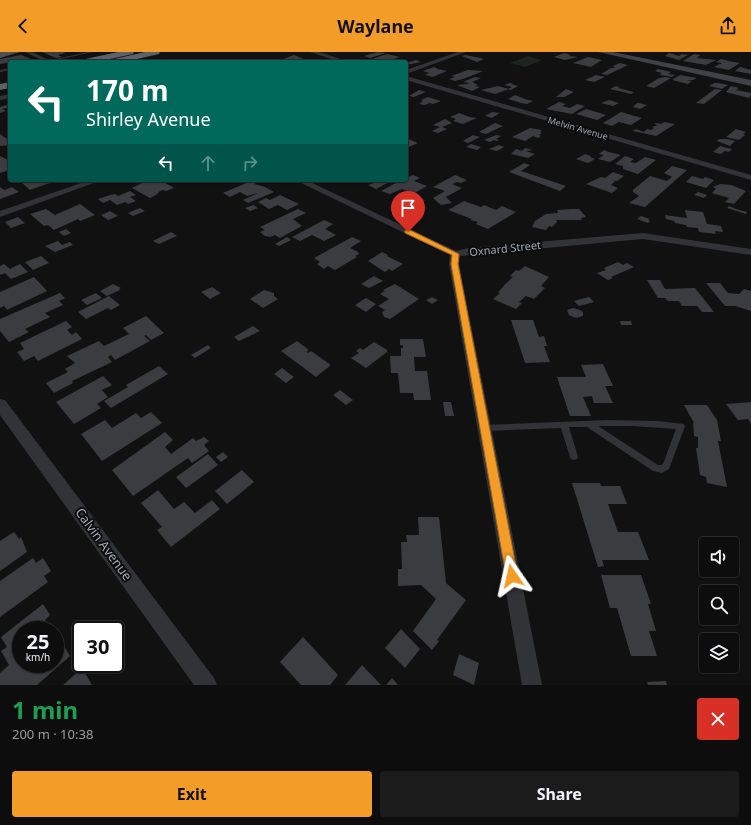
<!DOCTYPE html>
<html lang="en">
<head>
<meta charset="utf-8">
<style>
	body { margin:0; font-family:"Noto Sans",sans-serif; background:#1b1b1c; color:#f1f3f6; height:100vh; display:flex; flex-direction:column; font-size:15px; white-space:nowrap }
	* { box-sizing:border-box; margin:0 }
	p { font-size:13px; color:#9a9c9e }
	.icon { flex:none; width:22px; height:22px; fill:none; stroke:currentColor; stroke-width:2; stroke-linecap:round; stroke-linejoin:round }
	.map { position:relative; height:633px; overflow:hidden }
	.side { display:flex; flex-direction:column; background:#0d0d0e; flex:1 }
	.side>* { flex:none }
	.hud { position:absolute; left:8px; top:8px; width:400px; height:122px; border-radius:4px; box-shadow:0 1px 3px #0004,0 0 0 1px #2d2d2e; background:#00695c; color:#fff; overflow:hidden }
	.buttons { position:absolute; left:699px; top:485px; display:grid; gap:8px }
	.buttons a { display:grid; place-items:center; width:40px; height:40px; border-radius:4px; background:#0d0d0e; box-shadow:0 1px 3px #0004,0 0 0 1px #2d2d2e; font-size:20px }
	.speed { position:absolute; left:12px; top:569px; display:flex; gap:8px; font-size:20px; font-weight:700; text-align:center }
	.speed>* { display:grid; place-content:center; width:52px; height:52px; border-radius:50%; background:#0d0d0e; box-shadow:0 1px 3px #0004,0 0 0 1px #2d2d2e; line-height:1 }
	.speed small { font-size:10px; font-weight:400 }
	.speed .limit { border:2px solid #111; border-radius:6px; background:#fff; color:#111 }
	.pin { position:absolute; display:grid; place-items:center; width:34px; height:34px; color:#fff; margin:-41px -17px; border-radius:50% 50% 50% 0; rotate:-45deg; box-shadow:0 0 4px #0007 }
	.pin .icon { rotate:45deg }
	.me { position:absolute; width:44px; margin:-22px; rotate:349deg; stroke-linejoin:round; filter:drop-shadow(0 0 3px #0008) }
	.turn { display:flex; align-items:center; gap:14px; height:84px; padding:0 12px; font-size:18px }
	.turn .icon { width:52px; height:52px; stroke-width:2.5 }
	.turn b { display:block; font-size:28px; line-height:34px }
	.lanes { display:flex; align-items:center; height:38px; padding:0 12px; background:#0003; justify-content:center; gap:20px; direction:ltr }
	.lanes .off { opacity:.35 }
	.round { display:grid; place-items:center; flex:none; width:42px; height:42px; border-radius:4px; background:#1b1b1c }
	.head { display:flex; align-items:center; justify-content:space-between; height:68px; padding:0 12px }
	h1 { font-size:24px; font-weight:700; line-height:30px; color:#1e9e55 }
	.action { display:flex; gap:8px; margin-top:auto; padding:8px 12px }
	.action a { flex:1; height:46px; border-radius:4px; background:#f39d28; color:#111; font-size:16px; font-weight:700; line-height:46px; text-align:center }
	.action a+a { background:#1b1b1c; color:#f1f3f6 }
	header { display:flex; justify-content:space-between; align-items:center; height:52px; padding:0 12px; background:#f39d28; color:#111; font-size:18px; font-weight:700 }
	.map>svg:first-child { display:block }
</style>
</head>
<body>
<header><svg class="icon" aria-label="back" viewBox="0 0 24 24"><path d="M15 5l-7 7 7 7"/></svg>Waylane<svg class="icon" aria-label="share" viewBox="0 0 24 24"><path d="M12 15V3M7 8l5-5 5 5M5 13v7h14v-7"/></svg></header>
<div class="map">
<svg width="751" height="633" viewBox="0 0 751 633">
	<rect width="100%" height="100%" fill="#111112"/>
	<!-- green -->
	<path fill="#1d251d" d="M528,4L542,8L525,15L510,11Z"/>
	<!-- building -->
	<path fill="#3b3c3f" d="M42,0H63L66,1L58,3L62,5L56,6Z
		M378,0L386,1L370,6L364,4Z
		M564,1L571,3L569,4L578,5L565,8L554,5Z
		M669,1L679,4L682,2L688,3L679,8L665,4Z
		M387,2L400,5L388,9L379,7L372,10L366,9Z
		M694,2L700,3L697,6L716,8L706,13L683,9Z
		M21,3L31,7L0,12V7Z
		M294,3L304,7L293,10L283,7Z
		M465,3L481,6L484,7L477,10L462,4Z
		M588,5L602,8L591,15L573,11Z
		M721,7L729,9H728L740,11L729,18L714,15L722,11L716,10Z
		M416,8L421,10L406,13V11Z
		M620,11L628,13L607,23L601,22L611,16H615L613,14Z
		M434,15L438,17L447,19L433,25L425,23L429,21L423,19Z
		M740,15L751,18V22L735,19Z
		M658,17L671,20L668,22L675,23L672,25L661,23L660,22L662,21L655,19Z
		M468,18L483,19L463,27L455,29L449,27L455,25L451,24Z
		M596,23L605,25L594,30L585,28Z
		M680,23L697,26L693,28H686L692,29L688,32L672,28Z
		M475,25L481,26L472,30L478,33L475,34L480,35L472,39L457,33L467,32L469,31L463,30Z
		M665,25L671,26L654,36L646,34L659,26Z
		M510,31H513L511,32L518,34L511,38L508,37L512,35L504,33Z
		M714,31H718L728,33L722,37L709,34Z
		M498,34L509,37L495,42L481,38Z
		M616,34L620,35L618,36L634,40L631,42L610,37Z
		M731,34L739,36L736,38L751,41V43L749,46L726,40Z
		M566,37L574,40L564,45H556Z
		M715,37L722,38L704,52L696,51Z
		M419,38L426,40L414,45L409,44Z
		M515,43L525,47L533,49L527,52L521,51L508,47Z
		M428,45L431,46L441,49L433,52L429,51L425,53L419,52L423,49L421,48Z
		M609,48L619,51L613,54L601,51Z
		M559,50L566,52L562,54L570,56L577,52L585,54L572,62L546,57Z
		M637,51H639L647,53L640,57L633,55Z
		M10,52V55L2,57L6,59L0,61V55Z
		M586,57L600,61L606,63L597,68L576,62Z
		M492,60L500,61L492,66L485,64Z
		M621,60L642,66L631,73L619,70L612,74L603,71Z
		M459,61L470,65L477,66L463,72L453,69L456,67L450,65Z
		M445,67L452,71L442,75L447,77L438,81L432,79L440,75L433,73Z
		M664,70L675,72L656,84L633,79L636,77L644,80L647,77L651,78L654,76L652,75L658,73L654,72L657,71L661,72Z
		M495,71L503,74L486,82L479,80Z
		M530,76L542,78L540,80L542,81L539,83L541,84L538,86L533,84L525,89L512,85Z
		M736,77L746,80L743,82L745,83L739,88L726,85Z
		M0,82L10,89V93L0,94Z
		M473,83L480,85L468,91L463,89Z
		M496,83L501,84L496,87L499,88L497,89L494,88L490,90L484,88Z
		M406,86L418,91L406,96Z
		M719,87H727L735,89L730,94L717,89Z
		M471,92L481,95L477,98L466,95Z
		M499,93L504,95L497,99L489,97Z
		M720,94L732,97L729,100L725,99L721,102L713,100Z
		M525,96L533,98L526,99L535,102L528,106L511,102L516,97L522,99Z
		M604,98L609,100L621,103L610,110L598,107L604,103L599,102Z
		M585,102L591,104L590,105L595,107L588,111L576,107Z
		M0,104L10,109V118L0,121Z
		M625,104L634,107L630,110L636,111L645,105L656,108L638,122L623,117V114L615,112Z
		M524,111L530,113L521,119L566,134L560,139L509,120Z
		M672,114L687,118L645,155L629,151L639,144L633,140V138L650,124L667,129L672,125L664,121Z
		M613,120L624,124L617,129L610,128L615,129L611,133L618,136L612,141L586,132L601,125L605,126Z
		M413,123L420,126L414,129L427,134L413,142L402,137L390,142L381,139L394,132L406,128V126Z
		M455,123L467,128L461,131L457,130L452,132L462,136L446,145L452,151L441,153L433,146L445,139L433,135Z
		M692,124L703,127L705,125L714,128L706,136L686,130Z
		M30,128H58L30,138L22,131Z
		M144,128H160L174,136L166,139L163,138L160,139L156,143L150,146L132,136L146,129Z
		M367,128H393L376,137L368,133L374,131Z
		M251,129L256,132H254L265,135L274,140L248,151L243,148L258,141L247,144L240,140L230,145L223,141Z
		M720,132L731,133L746,139L734,152L725,150L729,146L712,141L716,137L713,135Z
		M0,135L4,138L12,135L19,140L0,147Z
		M130,139L136,143L130,145L136,149L128,152L125,150L117,153L110,148L103,151L98,147L110,143L115,142L118,144Z
		M698,140L707,143L704,146L694,143Z
		M280,143L299,152L287,158L278,153L269,157L258,150L266,146L270,148Z
		M417,145L425,148L419,152L411,148Z
		M464,149L481,155L484,153L496,158L502,154L516,160L488,177L476,172L478,170L470,168L472,167L448,158Z
		M80,152L95,163L80,169L78,167L54,178L48,173L44,174L30,162L46,157L55,163Z
		M253,153L258,156L250,159L245,156Z
		M729,154L736,157L747,160L746,162L727,156Z
		M140,156L145,159L133,164L128,161Z
		M298,157L306,161L293,167L302,174L280,186L275,183L270,185L265,184L260,180L265,178L260,175Z
		M572,157H579L586,165L581,166L582,168H556L557,170L552,175L549,174L546,178L532,175L535,169L546,162L558,161L557,158Z
		M685,158L703,160L707,172L721,174L723,180L715,179L716,182L699,180L698,176L687,175L686,173L675,171L674,169L666,167L665,163L687,166Z
		M110,159L118,164L108,168L101,163Z
		M641,164L650,167L648,168L650,169L648,171L637,167Z
		M18,165L25,171L11,176L5,170Z
		M324,168L333,172L325,177L336,183L324,189L312,183L300,189L292,185Z
		M66,177L71,181L64,184L59,180Z
		M171,180L177,184L159,192L153,189Z
		M287,185L291,188L279,194L275,192Z
		M352,185L361,189L350,196L358,200L359,202L355,204L357,205L335,218L328,214L324,217L317,212L320,210L314,206Z
		M58,189L62,193L70,190L73,193L55,200L45,194Z
		M382,200L388,203L387,204L403,212L392,219L389,217L385,220L368,209Z
		M41,204L49,211L33,218L25,210Z
		M618,210L623,213L627,211L634,215L611,225L613,226L608,228L597,221L606,218L604,216Z
		M4,212L10,217L20,212L28,220L11,227L5,221L0,223V214Z
		M525,214L549,225L541,234L545,236L534,247L526,244L519,250L522,251L516,257L493,247L500,241L498,240L504,234H503L513,225L510,224L516,218L519,219Z
		M374,224L383,229L369,236L361,232Z
		M34,225L47,239L7,258L4,254L0,256V240Z
		M647,228H660L665,237L695,236L714,260H702L697,254H682L679,249H668L665,246H658Z
		M706,231H720L728,241L739,242L744,237L751,239V259L735,254H725Z
		M113,232L121,236L119,237L120,238L107,244L100,239Z
		M395,232L419,247L390,267L384,265L382,260L385,258L378,254L389,247L380,242L385,239L383,238Z
		M212,235L221,241L210,247L201,240Z
		M264,238L274,241V244L278,247L263,256L250,247Z
		M60,241L65,246L59,249L63,253L45,261L50,265L25,277L29,280L9,290L0,279V267Z
		M96,241L102,246L87,253L81,248Z
		M109,244L120,253L111,258L108,256L86,267L78,260Z
		M432,245L438,248L432,252L426,248Z
		M589,245L594,250L579,254L574,249Z
		M366,246L376,252L366,260L355,253Z
		M573,256L580,258L583,260V264L576,266L569,263L567,258Z
		M146,264L164,281L151,288L146,283L144,284L150,289L115,308L111,303L108,305L112,310L72,329L73,331L54,341L46,331L68,320L65,317L75,311L67,304L99,289L104,294L129,282L123,276Z
		M511,268H533L539,285L544,284L547,294H544L550,310L525,311Z
		M66,269L72,275L67,278L72,283L76,280L82,287L38,309L34,304L24,309L17,300L24,297L20,291Z
		M620,269H631L632,273H621Z
		M253,274L260,279L239,289L234,285Z
		M400,287H423L426,305H414L415,319H427L431,348H414L413,341H400L398,321H391L390,304H401V296H403V293H400Z
		M297,289L309,298L306,300L308,301L311,299L331,313L316,325L281,299Z
		M374,290L387,298V300L366,316L351,306L359,301L356,299L360,296L363,298Z
		M208,293L211,296L195,306L191,303Z
		M603,312L613,334H605L613,351H594L592,344L583,345L591,364H570L557,325H586L581,313Z
		M159,314L168,322L111,356L104,349L128,335L126,333Z
		M282,316L294,325L286,331L274,322Z
		M103,324L112,333L102,338L108,345L97,352L101,356L74,372L56,350Z
		M340,338L353,348L346,353L333,343Z
		M443,350H451L454,364H445Z
		M751,350V372L748,367L738,368L726,352Z
		M684,353H707L717,368L721,389H718L727,435L707,431L706,425L700,423L696,396H698V385L694,384L693,371H694Z
		M151,360L162,371L102,409L81,382L105,368L112,376L136,361L141,366Z
		M165,380L173,388L165,395L171,402L193,386L196,389L204,385L209,389L204,393L209,399L192,411L188,406L133,444L112,418Z
		M223,400L228,405L221,410L216,405Z
		M208,402L218,413L186,436L176,425Z
		M242,418L254,430L227,452L215,439Z
		M572,431H600L601,434H620L627,452H608L618,480H638L649,508H602L604,514L598,515Z
		M158,438L174,457L184,450L195,461L212,448L220,457L171,495L157,478L162,475L141,451Z
		M418,465H439L446,531L466,548L437,588L439,589L432,598L413,579L436,547L421,533L398,534V517H402L401,490H407L406,483H419Z
		M14,480L19,487L21,485L27,500L0,519V489Z
		M33,506L36,511L43,506L51,519L44,524L48,530L0,565V529Z
		M601,523H641L651,552H648L656,579H649L657,604H631L617,556H610Z
		M43,552L50,563L45,568L51,578H21V612H55L56,576L64,587L61,589L70,604L37,633H0V621L9,613L1,599L7,595L1,585Z
		M401,577L420,597L405,616L385,596Z
		M303,585L338,623L330,633H301L280,610Z
		M459,602L479,611L474,633L453,623Z
		M362,613L381,633H345Z
		M82,616L92,633H63Z
		M392,626L398,633H386Z
		M666,629L667,633H648L647,630Z"/>
	<g fill="none" stroke-linecap="round" stroke-linejoin="round">
		<!-- service -->
		<path fill="#323337" fill-rule="evenodd" d="M88,0H93L47,10H42Z
			M10,16V18L0,20V18Z
			M608,368L657,369L684,372L685,374L669,417L662,421L653,419L587,375H569L578,405L577,407L574,408L571,407L570,405L561,376L485,379L482,378L481,376L482,374L485,373ZM598,374H632L676,377L663,412L661,413H658Z"/>
		<!-- minor -->
		<path fill="#323337" fill-rule="evenodd" d="M25,0H32L51,9L46,10Z
			M310,0H319L350,10H341Z
			M458,0H466L406,22V18Z
			M406,24L751,123V128L406,28Z
			M10,42V46L0,48V44Z
			M90,128H102L0,165V159Z
			M295,128H306L456,199L468,196L643,181L751,197V203L643,187L460,204L459,212L542,633H522L449,212L450,203Z
			M0,347L5,348L214,626L217,633H194L0,363Z"/>
		<!-- secondary -->
		<path fill="#404247" fill-rule="evenodd" d="M598,0H613L751,28V34Z"/>
		<!-- primary -->
		<path fill="#4e5056" fill-rule="evenodd" d="M0,0H20L0,6Z"/>
		<!-- motorway -->
		<path fill="#5e6168" fill-rule="evenodd" d="M118,0H134L133,2L96,10H79L81,8Z
			M145,0H160L159,2L124,10L112,9L114,7Z
			M10,30V36L0,38V32Z"/>
	</g>
	<!-- route -->
	<path fill="#f39d28" stroke="#9e661a" d="M405,178H410L459,202L458,212L518,524L516,529L512,531L508,529L506,524L451,212L452,203L405,181Z"/>
	<g text-anchor="middle" dominant-baseline="central" stroke-width="4" stroke-linejoin="round" paint-order="stroke">
		<!-- far-street labels -->
		<g font-size="9" fill="#a2a8b3" stroke="#0c0c0d">
			<text transform="translate(578 76) rotate(16)">Melvin Avenue</text>
		</g>
		<!-- street labels -->
		<g font-size="11" fill="#a2a8b3" stroke="#0c0c0d">
			<text transform="translate(505 196) rotate(-6)">Oxnard Street</text>
		</g>
		<!-- near-street labels -->
		<g font-size="13" fill="#a2a8b3" stroke="#0c0c0d">
			<text transform="translate(104 492) rotate(54)">Calvin Avenue</text>
		</g>
	</g>
</svg>
<div class="buttons">
<a><svg class="icon" aria-label="sound" viewBox="0 0 24 24"><path d="M4 9h4l5-4v14l-5-4H4zM17 9q2 3 0 6"/></svg></a>
<a><svg class="icon" aria-label="search" viewBox="0 0 24 24"><circle cx="10" cy="10" r="6"/><path d="M15 15l6 6"/></svg></a>
<a><svg class="icon" aria-label="layers" viewBox="0 0 24 24"><path d="M12 4l9 5-9 5-9-5zM3 14l9 5 9-5"/></svg></a>
</div>
<div class="speed"><div>25<small>km/h</small></div><div class="limit">30</div></div>
<div class="pin" style="left:408px;top:180px;background:#d93025"><svg class="icon" aria-label="arrive" viewBox="0 0 24 24"><path d="M6 21V4h12l-3 4 3 4H6"/></svg></div>
<svg class="me" style="left:512px;top:524px" viewBox="-20 -20 40 40"><path d="M0-17L14 15 0 8-14 15z" fill="#f39d28" stroke="#fff" stroke-width="4"/></svg>
<div class="hud">
<div class="turn"><svg class="icon" aria-label="left" viewBox="0 0 24 24"><path d="M17 20v-9H6M10 6l-5 5 5 5"/></svg><div><b>170 m</b>Shirley Avenue</div></div>
<div class="lanes"><svg class="icon" aria-label="left" viewBox="0 0 24 24"><path d="M17 20v-9H6M10 6l-5 5 5 5"/></svg><svg class="icon off" aria-label="ahead" viewBox="0 0 24 24"><path d="M12 20V5M6 11l6-6 6 6"/></svg><svg class="icon off" aria-label="right" viewBox="0 0 24 24"><path d="M7 20v-9h11M14 6l5 5-5 5"/></svg></div>
</div>
</div>
<section class="side">
<div class="head"><div><h1>1 min</h1><p>200 m · 10:38</p></div><a class="round" style="background:#d93025;color:#fff"><svg class="icon" aria-label="close" viewBox="0 0 24 24"><path d="M6 6l12 12M18 6L6 18"/></svg></a></div>
<div class="action"><a>Exit</a><a>Share</a></div>
</section>
</body>
</html>
